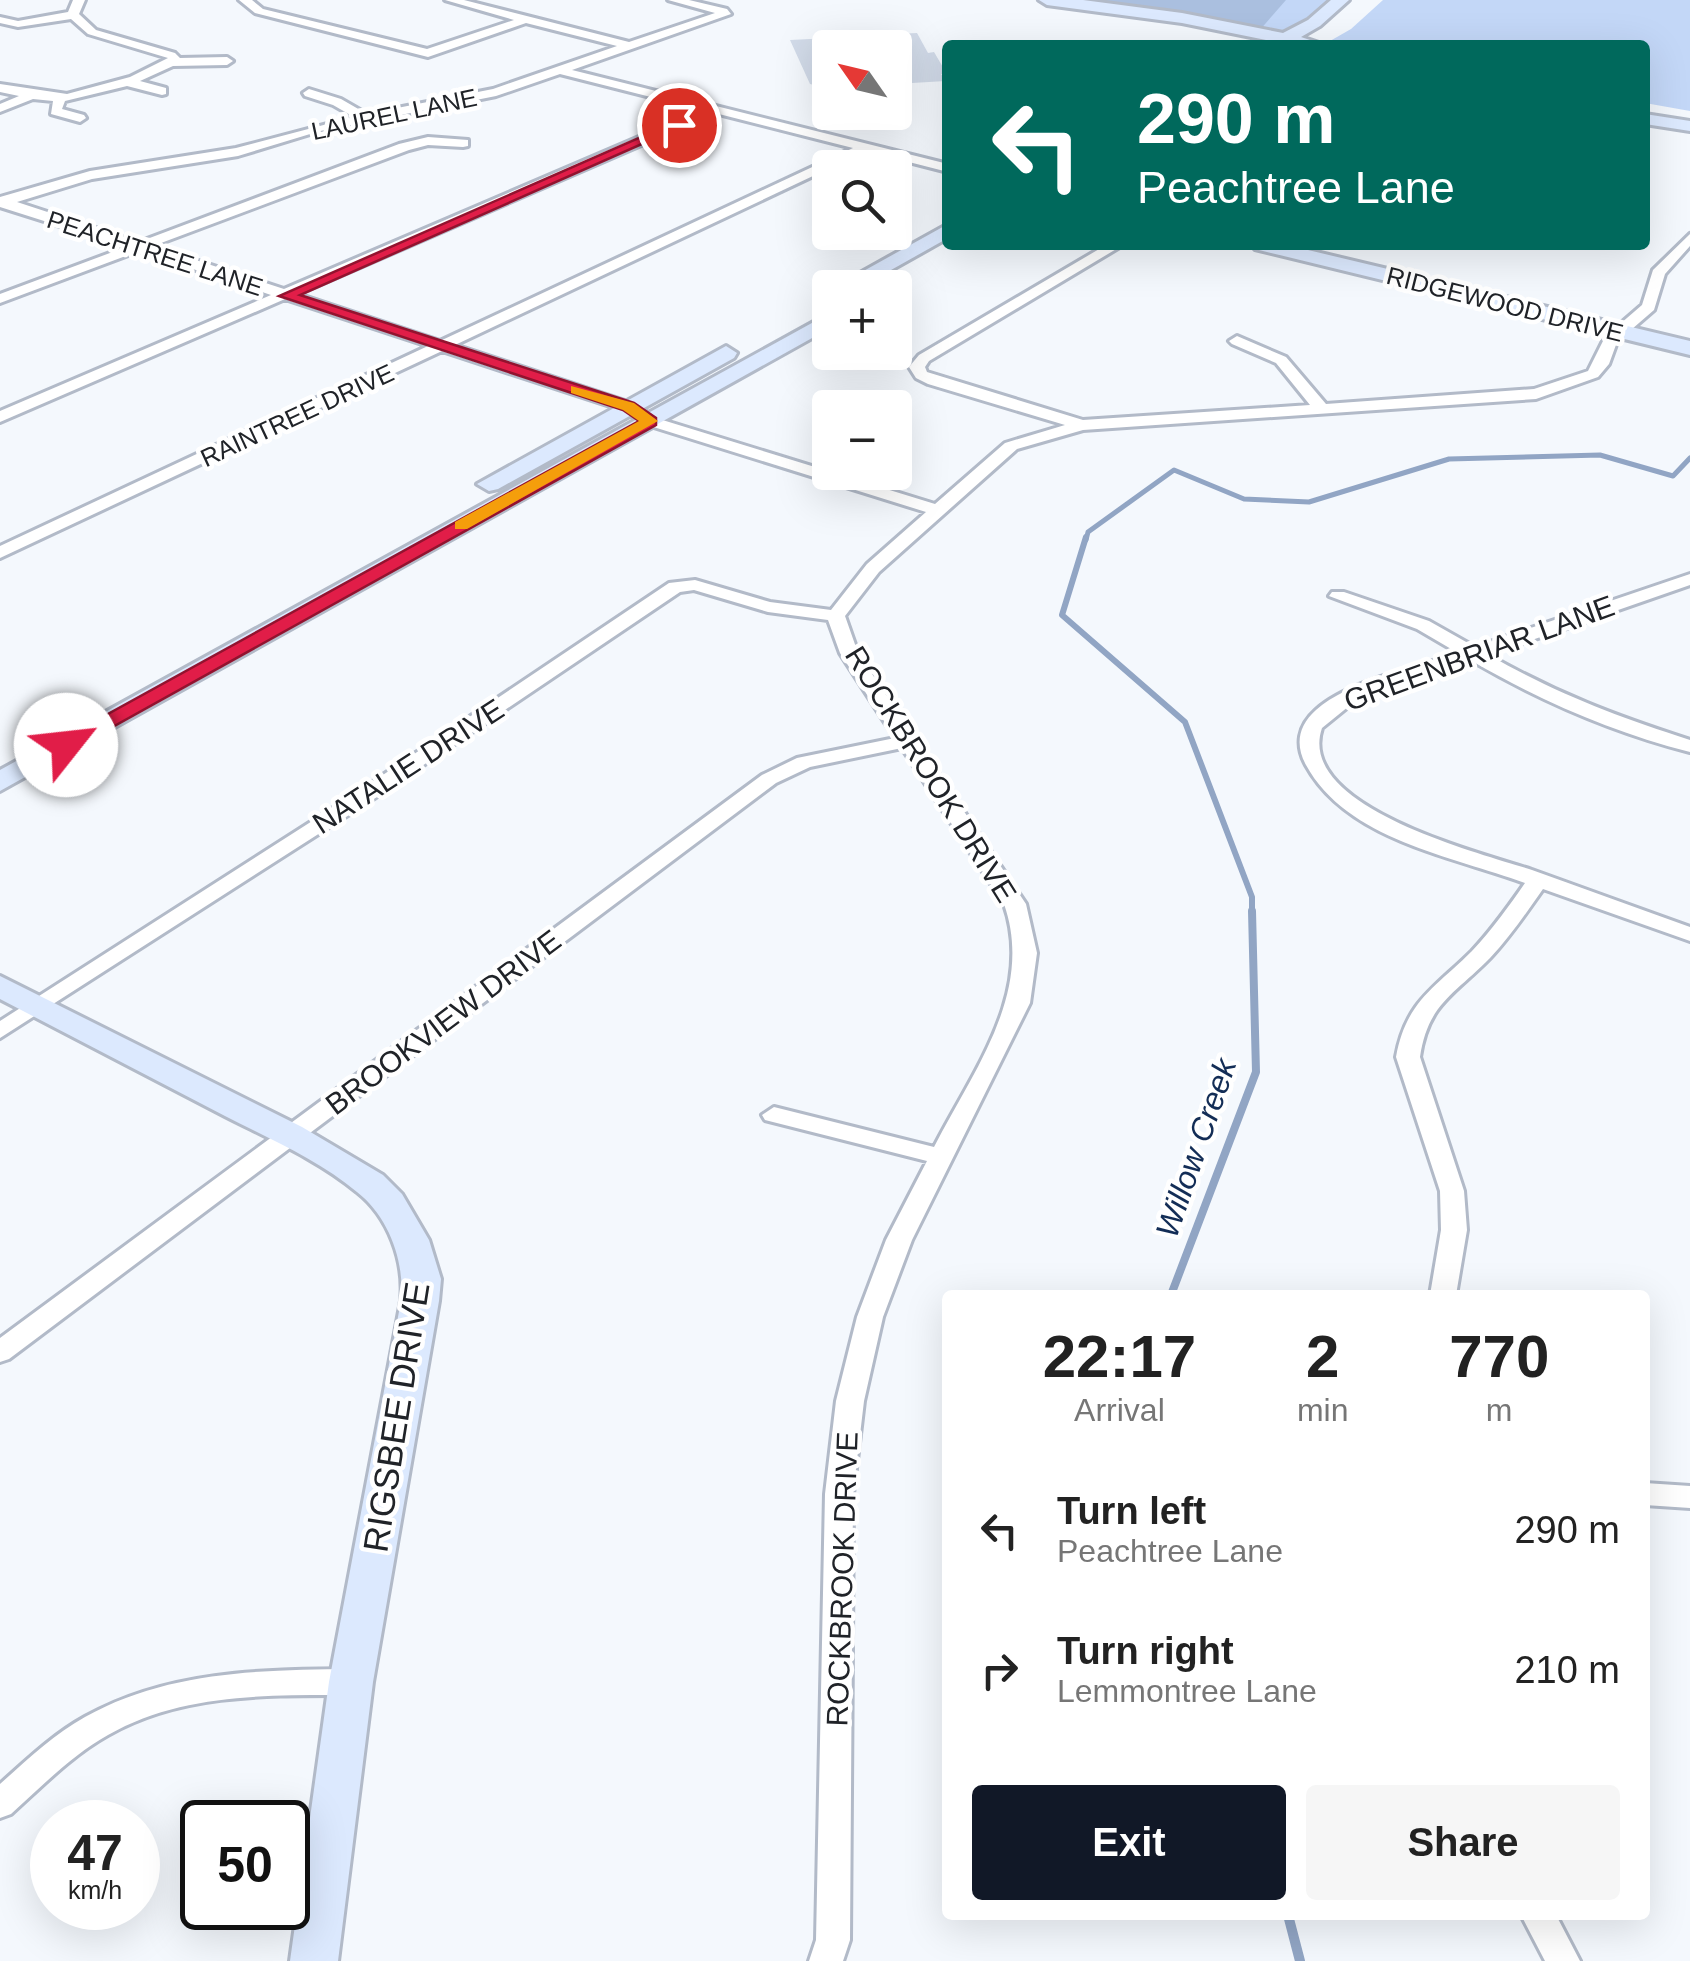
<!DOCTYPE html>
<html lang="en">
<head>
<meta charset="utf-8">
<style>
	body { margin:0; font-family:Helvetica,sans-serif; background:#f6f6f6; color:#222; height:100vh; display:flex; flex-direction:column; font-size:38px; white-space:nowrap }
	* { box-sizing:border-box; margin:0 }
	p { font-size:32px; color:#767676 }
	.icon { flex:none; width:55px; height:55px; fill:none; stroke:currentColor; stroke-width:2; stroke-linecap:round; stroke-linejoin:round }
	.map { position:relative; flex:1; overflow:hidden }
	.side { position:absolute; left:942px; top:1290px; width:708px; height:630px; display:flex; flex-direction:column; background:#fff; border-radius:10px; box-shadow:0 10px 40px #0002 }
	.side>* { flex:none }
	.guide { position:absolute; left:942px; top:40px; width:708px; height:210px; border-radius:10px; box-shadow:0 10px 40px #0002; background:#00695c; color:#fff; overflow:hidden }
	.needle { width:65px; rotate:304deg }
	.buttons { position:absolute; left:812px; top:30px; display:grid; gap:20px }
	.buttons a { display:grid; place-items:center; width:100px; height:100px; border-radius:10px; background:#fff; box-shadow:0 10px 40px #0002; font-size:50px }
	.speed { position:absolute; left:30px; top:1800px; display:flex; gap:20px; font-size:50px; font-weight:700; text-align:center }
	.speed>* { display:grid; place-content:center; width:130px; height:130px; border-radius:50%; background:#fff; box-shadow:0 10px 40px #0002; line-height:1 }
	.speed small { font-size:25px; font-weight:400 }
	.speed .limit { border:5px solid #111; border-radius:15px; background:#fff; color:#111 }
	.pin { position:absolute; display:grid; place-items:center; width:85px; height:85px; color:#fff; margin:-42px; border:5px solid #fff; border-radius:50%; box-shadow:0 2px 10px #0007 }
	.me { position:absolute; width:110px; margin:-55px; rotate:61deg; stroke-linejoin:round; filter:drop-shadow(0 0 8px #0008) }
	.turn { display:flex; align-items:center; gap:35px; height:210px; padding:0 30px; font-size:45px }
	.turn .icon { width:130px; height:130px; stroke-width:2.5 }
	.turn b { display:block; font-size:70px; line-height:85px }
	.eta { display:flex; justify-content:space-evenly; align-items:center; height:170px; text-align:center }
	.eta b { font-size:60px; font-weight:700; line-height:70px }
	.cta { display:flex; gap:20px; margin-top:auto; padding:20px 30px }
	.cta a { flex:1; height:115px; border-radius:10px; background:#111827; color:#fff; font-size:40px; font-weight:700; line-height:115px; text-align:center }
	.cta a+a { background:#f6f6f6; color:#222 }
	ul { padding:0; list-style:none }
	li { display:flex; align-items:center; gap:30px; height:140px; padding:0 30px }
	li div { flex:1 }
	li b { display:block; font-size:38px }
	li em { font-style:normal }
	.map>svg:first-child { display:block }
</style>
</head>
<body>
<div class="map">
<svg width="1690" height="1961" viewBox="0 0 1690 1961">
	<rect width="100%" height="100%" fill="#f4f8fd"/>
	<!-- green -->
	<path fill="#c3d7f7" d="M1091,0H1328L1314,14L1278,35Z
		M1383,0H1690V111L1645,103V45H1348L1330,41L1351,29Z"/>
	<!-- forest -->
	<path fill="#aabfdf" d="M1091,0H1286L1259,31Z"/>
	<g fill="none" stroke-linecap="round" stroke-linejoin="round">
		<!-- stream-far3 -->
		<path stroke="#91a5c4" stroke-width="5" d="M1086,540L1088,532L1174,470L1244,499L1309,502L1449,459L1600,455L1673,476L1690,458"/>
		<!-- stream-far2 -->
		<path stroke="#91a5c4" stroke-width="6" d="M1086,537L1062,615L1185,722L1252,897V913"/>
		<!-- stream-far1 -->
		<path stroke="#91a5c4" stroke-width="8" d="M1171,1295L1256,1072L1252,911"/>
		<!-- stream -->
		<path stroke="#91a5c4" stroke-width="10" d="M1288,1915L1300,1961"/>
	</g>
	<!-- building -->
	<path fill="#d2dbe9" d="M917,33L928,53L934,52L947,74H941L946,81L895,84V34Z
		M830,38V89L810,84L790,40Z"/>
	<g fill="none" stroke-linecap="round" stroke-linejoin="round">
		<!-- street casing -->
		<g stroke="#b2bac8" stroke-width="6">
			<path id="street" d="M73,0H85L79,14L96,30L175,53L180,58L227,57L233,61L227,65L173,66L140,81L166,88V94L162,95L127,86L65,101L62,109L84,115L86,118L80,122L51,114L53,101L33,99L0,112V104L19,96L0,92V84L67,94L130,77L168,58L88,34L71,19L18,27L0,23V17L18,21L68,12Z
				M239,0H252L263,9L427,49L514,20L445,0H464L629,42L715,13L668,0H689L727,9L731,14L572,70L948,164V172L866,151L455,345L634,404L656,418L935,504L1005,443L1065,425L928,384L916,378L909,367L919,355L1106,245H1123L929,361L925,367L927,372L1083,420L1310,405L1276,363L1232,344L1229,341L1237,336L1286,357L1326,404L1534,389L1588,371L1605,337L1642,305L1653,270L1690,234V246L1665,274L1654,310L1617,342L1609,364L1598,377L1536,399L1083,430L1017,449L879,572L845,616L858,653L1026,904L1037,953L1030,1003L912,1240L883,1317L864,1401L853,1494L850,1940L843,1961H809L816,1940L825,1494L836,1401L857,1317L886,1240L927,1161L765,1120L762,1115L774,1107L934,1147C973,1071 1035,992 1004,904L902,748L810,767L776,783L9,1359L0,1362V1338L762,775L797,758L895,738L840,653L828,620L768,612L694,590L680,592L370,801L0,1038V1021L356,793L669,583L695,580L770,602L831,610L867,564L926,512L644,424L622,410L442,351L0,558V546L428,346L285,299L0,422V411L271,295L139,251L0,303V294L126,247L0,207V197L90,171L236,148L354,117L333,105L305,96L303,93L309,89L341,99L367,114L493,89L617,46L526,23L428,57L255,13ZM560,74L702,110L284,289L153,246L409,150L428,145L463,147L468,146V140L428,137L399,144L139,242L17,202L92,179L238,156L320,131L496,96ZM715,113L853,148L440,341L298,294Z
				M1690,574V585L1489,655C1557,694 1616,716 1690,740V752C1612,732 1541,701 1472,661L1354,702L1322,728C1295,807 1480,853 1532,870C1585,889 1637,908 1690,927V941L1543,889C1526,913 1510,937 1490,958C1455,994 1428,1003 1420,1057L1464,1191L1467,1230L1456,1295H1430L1441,1230L1440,1191L1396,1057C1406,1001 1435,988 1472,951C1492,930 1509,906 1525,883C1452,856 1347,840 1306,765C1295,745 1298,726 1316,710C1348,681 1417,667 1458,653L1417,629L1329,596L1332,592H1344L1429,621L1475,647Z
				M1645,1483L1690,1486V1508L1645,1505Z
				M351,1669L362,1673L366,1682L362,1691L351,1695C269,1695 181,1693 108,1735C72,1755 42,1786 11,1814L0,1818V1784C27,1760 54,1734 85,1717C167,1671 260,1670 351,1669Z
				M1521,1915H1556L1580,1961H1545Z"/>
		</g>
		<!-- secondary casing -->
		<g stroke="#b2bac8" stroke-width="6">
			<path id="secondary" d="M1039,0H1083L1182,13L1283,33L1308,20L1331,0H1349L1320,26L1301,37L1325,45H1273L1271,41L1182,23L1047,5Z
				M1645,114L1690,121V131L1645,124Z
				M948,224V238L859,288H833Z
				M1252,245H1287L1690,341V355L1255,249Z
				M830,313V328L0,791V770Z
				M726,346L737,353L734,358L498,489L489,491L477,484Z
				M0,976L302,1127L383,1175L402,1194L429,1240L441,1279L439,1301L373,1682L338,1961H290L329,1682L401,1301C405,1262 389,1217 357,1192C319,1160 268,1138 225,1116C150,1077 75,1038 0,999Z"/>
		</g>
		<!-- street -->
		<use href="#street" fill="#fff" fill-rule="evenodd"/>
		<!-- secondary -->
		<use href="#secondary" fill="#dce9fe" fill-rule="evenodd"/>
	</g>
	<!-- route -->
	<path fill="#e11d48" stroke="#92132f" stroke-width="2.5" d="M675,122L685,125L300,295L634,403L656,418V425L73,749H59V741L639,421L623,410L279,296Z"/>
	<!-- slow -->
	<path fill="#f59e0b" d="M571,386L634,403L658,421L467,529H455V522L639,421L623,410L571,393Z"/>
	<g text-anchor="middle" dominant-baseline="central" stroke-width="9" stroke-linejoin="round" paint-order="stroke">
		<!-- far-street labels -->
		<g font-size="25" fill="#202328" stroke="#fff">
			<text transform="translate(394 114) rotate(-12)">LAUREL LANE</text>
			<text transform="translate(155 253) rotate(18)">PEACHTREE LANE</text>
			<text transform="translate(1505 304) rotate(14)">RIDGEWOOD DRIVE</text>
			<text transform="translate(297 415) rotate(-25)">RAINTREE DRIVE</text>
		</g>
		<!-- street labels -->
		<g font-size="30" fill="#202328" stroke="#fff">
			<text transform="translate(1479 653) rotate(-20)">GREENBRIAR LANE</text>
			<text transform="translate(408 766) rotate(-33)">NATALIE DRIVE</text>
			<text transform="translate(931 774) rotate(58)">ROCKBROOK DRIVE</text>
			<text transform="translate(443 1022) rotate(-37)">BROOKVIEW DRIVE</text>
			<text transform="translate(842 1579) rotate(-88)">ROCKBROOK DRIVE</text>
		</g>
		<!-- water labels -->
		<g font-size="32" font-style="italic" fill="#132d56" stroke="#fff">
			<text transform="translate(1196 1148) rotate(-71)">Willow Creek</text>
		</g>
		<!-- near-street labels -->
		<g font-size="35" fill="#202328" stroke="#fff">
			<text transform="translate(396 1417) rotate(-81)">RIGSBEE DRIVE</text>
		</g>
	</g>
</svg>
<div class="buttons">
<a><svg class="needle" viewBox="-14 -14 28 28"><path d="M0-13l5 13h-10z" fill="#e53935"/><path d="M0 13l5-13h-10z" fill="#767676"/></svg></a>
<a><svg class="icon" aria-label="search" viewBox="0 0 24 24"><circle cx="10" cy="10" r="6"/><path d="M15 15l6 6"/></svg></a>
<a>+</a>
<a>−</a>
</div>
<div class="speed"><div>47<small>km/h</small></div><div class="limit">50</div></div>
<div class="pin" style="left:679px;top:125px;background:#d93025"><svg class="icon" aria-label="arrive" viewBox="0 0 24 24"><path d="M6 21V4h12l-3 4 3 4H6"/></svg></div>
<svg class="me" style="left:66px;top:745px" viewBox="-20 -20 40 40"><circle r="19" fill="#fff"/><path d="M0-13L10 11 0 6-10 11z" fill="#e11d48"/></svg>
<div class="guide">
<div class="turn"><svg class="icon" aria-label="left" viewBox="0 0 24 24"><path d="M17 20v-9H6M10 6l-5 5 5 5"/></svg><div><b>290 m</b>Peachtree Lane</div></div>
</div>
<section class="side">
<div class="eta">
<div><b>22:17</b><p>Arrival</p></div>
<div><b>2</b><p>min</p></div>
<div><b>770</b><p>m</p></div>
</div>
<ul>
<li><svg class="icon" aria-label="left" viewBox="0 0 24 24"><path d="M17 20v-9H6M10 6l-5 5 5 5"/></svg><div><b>Turn left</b><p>Peachtree Lane</p></div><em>290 m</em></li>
<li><svg class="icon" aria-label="right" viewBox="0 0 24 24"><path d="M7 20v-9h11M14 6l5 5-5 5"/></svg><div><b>Turn right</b><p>Lemmontree Lane</p></div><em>210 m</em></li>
</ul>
<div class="cta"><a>Exit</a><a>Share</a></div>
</section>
</div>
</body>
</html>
